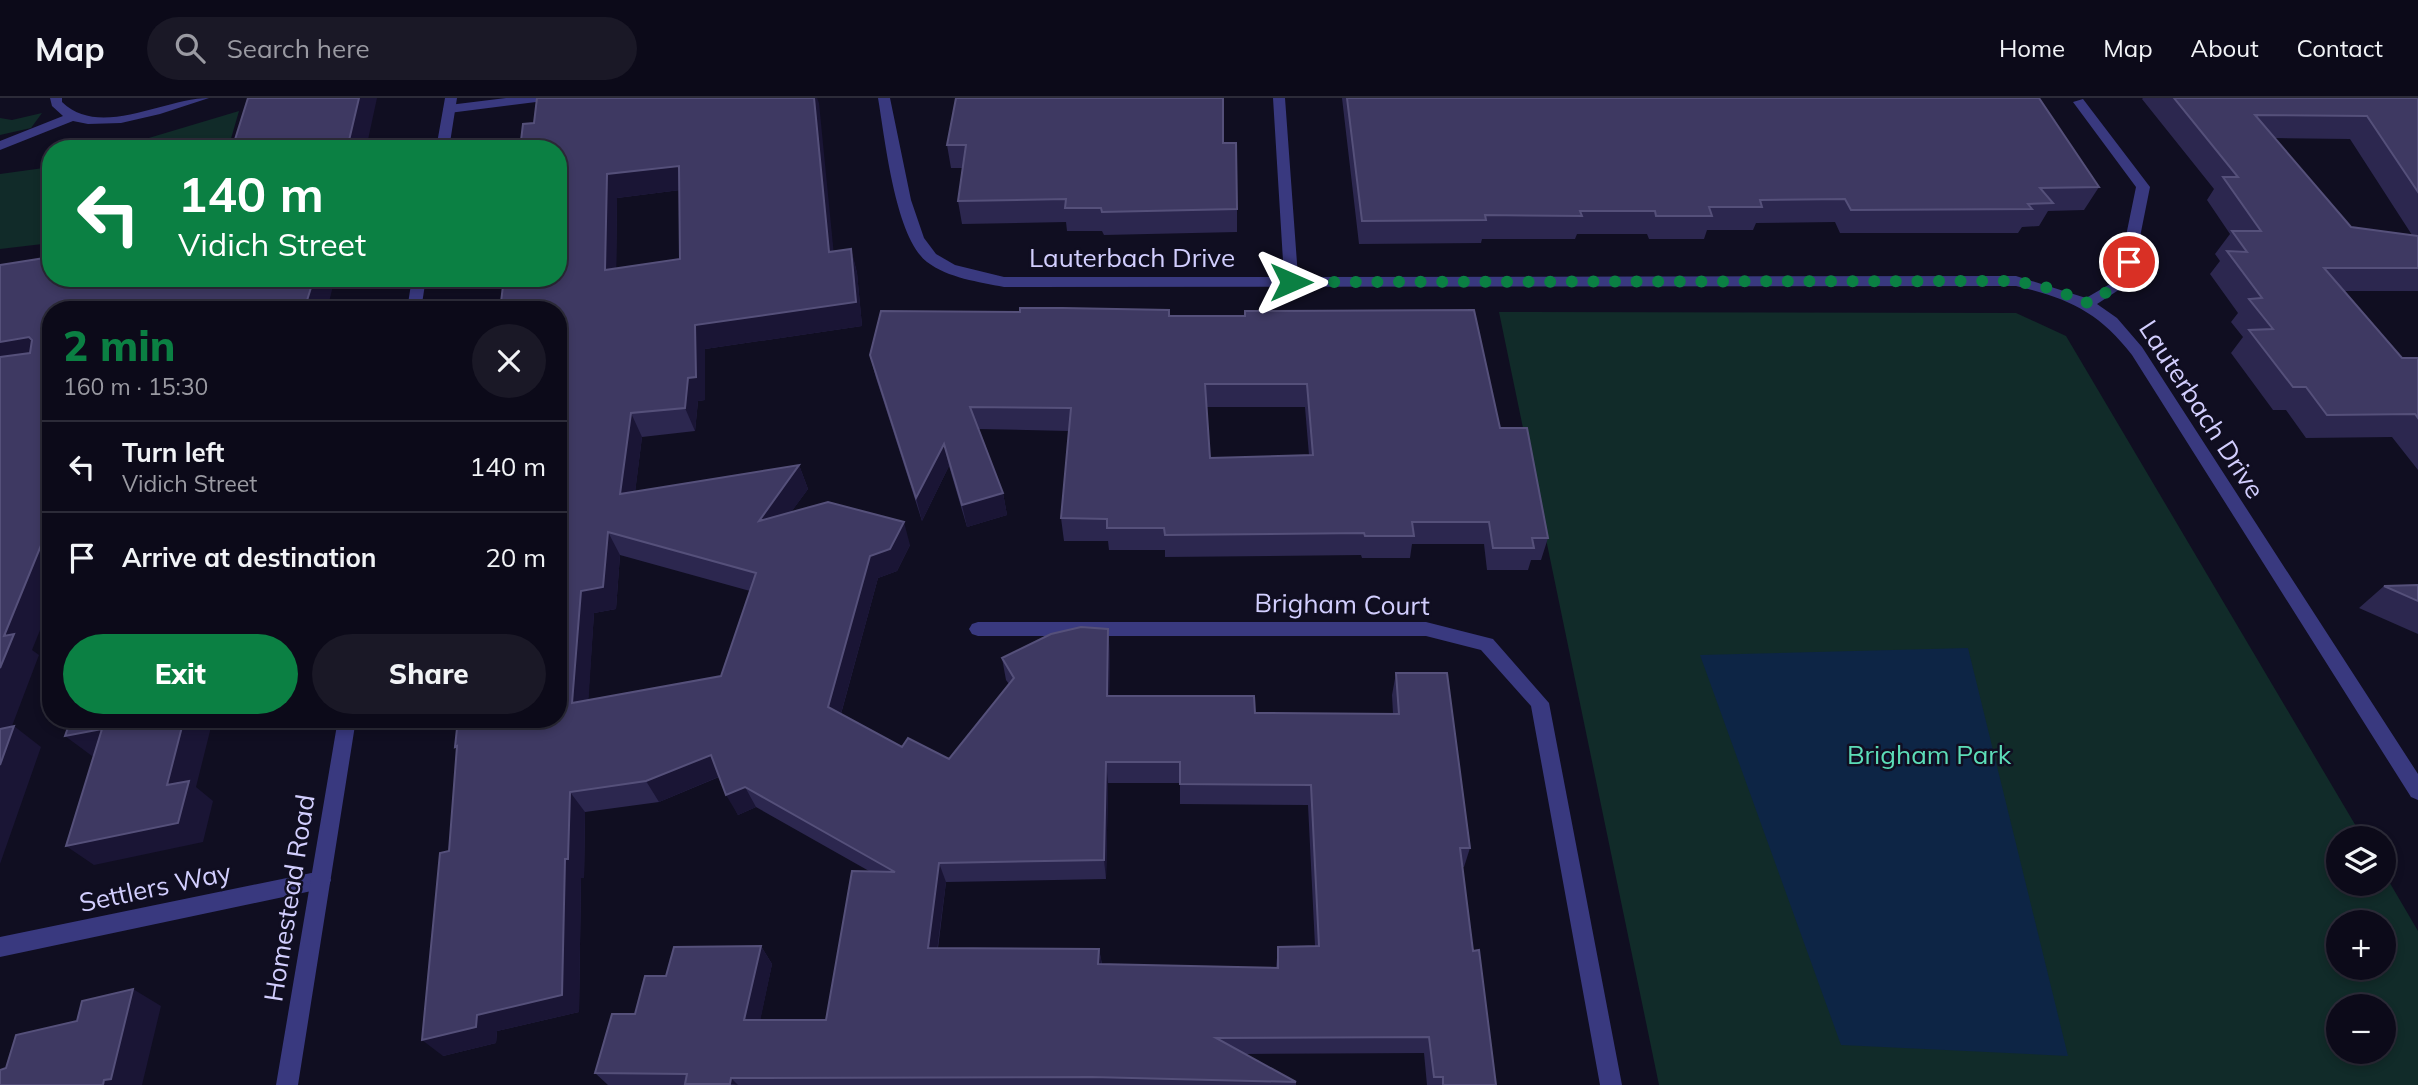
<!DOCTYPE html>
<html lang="en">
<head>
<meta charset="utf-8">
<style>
	body { margin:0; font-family:Mulish,sans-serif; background:#1a1826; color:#f1f3f6; height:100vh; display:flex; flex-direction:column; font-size:26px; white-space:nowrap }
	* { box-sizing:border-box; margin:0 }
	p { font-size:23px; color:#9a9aa2 }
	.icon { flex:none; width:38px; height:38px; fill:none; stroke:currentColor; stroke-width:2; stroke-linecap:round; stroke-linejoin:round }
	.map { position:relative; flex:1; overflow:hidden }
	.side { position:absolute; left:42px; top:203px; width:525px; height:427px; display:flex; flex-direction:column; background:#0c0a19; border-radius:28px; box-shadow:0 4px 10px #0003,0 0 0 2px #2c2b38 }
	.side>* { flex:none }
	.hud { position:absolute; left:42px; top:42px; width:525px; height:147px; border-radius:28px; box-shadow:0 4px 10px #0003,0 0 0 2px #2c2b38; background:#0b8043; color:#fff; overflow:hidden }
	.controls { position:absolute; left:2326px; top:728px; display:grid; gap:14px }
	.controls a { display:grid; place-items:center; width:70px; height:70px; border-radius:50%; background:#0c0a19; box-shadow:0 4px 10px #0003,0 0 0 2px #2c2b38; font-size:35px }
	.pin { position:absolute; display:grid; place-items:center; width:60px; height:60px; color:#fff; margin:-30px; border:4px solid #fff; border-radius:50%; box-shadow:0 2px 7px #0007 }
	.me { position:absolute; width:77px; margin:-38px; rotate:90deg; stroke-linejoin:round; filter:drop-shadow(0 0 5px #0008) }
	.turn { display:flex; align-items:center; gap:24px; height:147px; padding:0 21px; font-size:32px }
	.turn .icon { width:91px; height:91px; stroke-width:2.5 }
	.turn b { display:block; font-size:49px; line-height:60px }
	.round { display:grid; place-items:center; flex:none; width:74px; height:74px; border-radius:37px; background:#1a1826 }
	.headline { display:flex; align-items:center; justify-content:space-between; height:119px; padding:0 21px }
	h1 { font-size:42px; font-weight:800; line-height:52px; color:#0b8043 }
	.cta { display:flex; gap:14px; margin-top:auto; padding:14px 21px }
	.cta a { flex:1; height:80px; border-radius:42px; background:#0b8043; color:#fff; font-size:28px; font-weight:800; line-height:80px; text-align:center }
	.cta a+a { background:#1a1826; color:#f1f3f6 }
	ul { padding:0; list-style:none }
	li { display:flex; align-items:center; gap:21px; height:91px; padding:0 21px; border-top:2px solid #2c2b38 }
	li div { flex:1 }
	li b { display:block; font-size:26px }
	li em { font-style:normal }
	header { display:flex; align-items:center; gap:42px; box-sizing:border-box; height:98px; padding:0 35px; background:#0c0a19; border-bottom:2px solid #2c2b38 }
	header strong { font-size:33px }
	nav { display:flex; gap:38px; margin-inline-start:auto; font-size:24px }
	.search { width:490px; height:63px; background:#1a1826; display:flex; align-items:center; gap:18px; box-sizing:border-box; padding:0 24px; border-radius:38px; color:#9a9aa2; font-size:26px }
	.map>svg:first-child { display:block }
</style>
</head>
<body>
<header>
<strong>Map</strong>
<div class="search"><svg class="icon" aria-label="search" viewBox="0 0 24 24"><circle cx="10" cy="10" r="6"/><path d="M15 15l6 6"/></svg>Search here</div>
<nav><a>Home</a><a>Map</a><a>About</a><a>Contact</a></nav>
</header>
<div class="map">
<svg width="2418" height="987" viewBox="0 0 2418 987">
	<rect width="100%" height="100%" fill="#100e21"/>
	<!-- green -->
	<path fill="#112b29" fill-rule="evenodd" d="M239,13L228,51H112Z
		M42,15L31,30L0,37V20L12,22Z
		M51,69V145L0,151V76Z
		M1499,214L2016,215L2066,238L2363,740H2338V786H2384V775L2418,833V987H1659ZM2338,824H2384V870H2338ZM2338,908H2384V954H2338Z"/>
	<!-- water -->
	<path fill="#0d2545" d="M1968,550L2068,958L1841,947L1700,557Z"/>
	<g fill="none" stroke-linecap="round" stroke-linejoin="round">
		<!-- minor -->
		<path fill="#39397f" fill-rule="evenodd" d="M50,0H62V4C100,41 164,0 209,0L160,16L121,25L88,26L73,23L0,52V43L63,18L52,8Z
			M506,0H542L536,4L449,15L443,11L449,7Z
			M878,0H890L911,102L924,140L936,156L955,167L1004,179H1284L1273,0H1285L1298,179L2016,178L2086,200L2117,182L2136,89L2073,4L2083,1L2150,89L2131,184L2097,206L2117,220L2142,249L2418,676V702L2411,699L2132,257C2099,214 2068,200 2016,188L1004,189C979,184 948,180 927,164C895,139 885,40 878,0Z
			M978,524H1426L1493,541L1549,605L1622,987H1600L1531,608L1481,552L1426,538H978L972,536L969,531L972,526Z
			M321,773L328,775L331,782L328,789L321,791L0,859V839Z"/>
		<!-- tertiary -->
		<path fill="#39397f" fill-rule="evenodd" d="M445,0H457L449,51H436Z
			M412,180H426L421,212H407Z
			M338,621H356L298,987H276Z"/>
	</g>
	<!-- wall -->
	<path fill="#2c274f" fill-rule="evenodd" d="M537,0H817L833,153L851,151L857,175L862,228L705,251V302L698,303L695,333L642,339L635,394L799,367L808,391L791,414L910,447L897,473L878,480L841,616L902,649L949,661L1009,586L1006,582L1002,560L1110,553L1109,598L1255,615L1393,616L1392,597L1396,575L1470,750L1464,769H1462L1473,853L1496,987H1427L1424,955L1245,956L1296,984V987H608L595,975L635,916L666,878L761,848L772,866L760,922H826L869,773L756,709L738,717L719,679L659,704L585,714L584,780H581L579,914L497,933L496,945L443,958L449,753L457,652L455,649L558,621L534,25ZM680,92V161L616,171L617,100ZM620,457L750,493L721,578L588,602L594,515L616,511ZM1108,685H1180V706L1308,707L1315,848L1278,849L1276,870L1102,866L1099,851L938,850L946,784L1106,781Z
		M1342,0H2039L2099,89L2084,112L2048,113L2039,128L2022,129L2018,135H1840L1835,124L1756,125L1753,132H1707L1704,141H1649L1647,136H1577L1575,141H1482L1481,145L1359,146Z
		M2143,0H2418V193H2344L2402,260H2418V372L2392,339L2306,340L2286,312H2273L2231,255L2243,239L2231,224L2238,215L2210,176L2220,163L2215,156L2230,136L2207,102L2214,91L2142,1ZM2275,40L2350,41L2412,137L2351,129Z
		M1223,45L1237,111V134L1104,137L1102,133H1067L1066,124L962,126L958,103L963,70H951L947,47Z
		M1170,218L1500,330L1548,440L1541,462H1531L1528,472H1487L1484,446H1412L1410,460H1362L1361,457L1165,459V452H1109L1108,443H1064L1061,420L1069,333L979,331L1003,395L1007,417L967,429L949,368L922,423L876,280L870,257ZM1206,309H1305L1309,357L1210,360Z
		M2418,487V536L2359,510L2384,488Z"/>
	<!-- shaded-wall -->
	<path fill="#1a1535" d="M359,0H377L366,51H347Z
		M814,0H817L819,5L836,178L829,154Z
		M679,68L688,91L617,100L616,196L605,172L607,76Z
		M851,151L857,175L862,228L705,251V302L698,303L695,333L685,310L688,280L695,227Z
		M314,180H335L327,212H304Z
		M29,239L51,262L0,271V244Z
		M631,315L642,339L632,419L620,396Z
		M944,346L949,368L922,423L916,400Z
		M799,367L808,391L768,446L759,423Z
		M1003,395L1007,417L967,429L962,407Z
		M51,423V505L32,552L39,557L1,657L0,656V570L4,538Z
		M904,424L910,447L897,473L878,480L837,630L828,609L870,458Z
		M608,434L620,457L616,511L594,515L587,626L572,605L581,493Z
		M1108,531L1110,553L1109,619L1107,598Z
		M184,621H213L196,689L213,703L203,744L94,767L66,748L167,687Z
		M14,628L41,649L0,766V667Z
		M102,631L127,652L92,658L65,638Z
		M711,657L723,677L659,704L646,683Z
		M1106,664L1108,685L1106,781L1104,762Z
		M745,689L756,709L738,717L726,697Z
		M570,694L585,714L584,780H581L579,914L497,933L496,945L443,958L422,942L477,917L565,761Z
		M939,765L946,784L935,868L928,850Z
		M761,848L772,866L757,938L744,922Z
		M1099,851L1102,868L1098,866Z
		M133,891L161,908L142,987H103Z
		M731,980L738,987L730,986Z"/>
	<!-- building -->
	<path fill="#3e3962" stroke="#55507a" stroke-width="2" fill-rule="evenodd" d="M248,0H359L347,51H232Z
		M537,0H814L829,154L851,151L856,204L695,227L696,279L688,280L685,310L631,315L620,396L799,367L759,423L828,404L904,424L890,451L870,458L828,609L902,649L908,640L949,661L1014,580L1002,560L1051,536L1081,529L1108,531L1107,598H1254L1255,615L1399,616L1396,575H1447L1470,750H1460L1473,853L1479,852L1496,987H1443V979H1434L1429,939L1216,940L1296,984L1092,979L731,980L730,986H685L687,976L595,975L612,916H635L645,878H666L674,849L761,848L744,922H826L852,773L895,774L745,689L726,697L711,657L646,683L570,694L568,761H565L562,897L477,917L476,929L422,942L440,755L449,753L457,648L455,649L458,621H558V212H500L504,180H558V51H520L523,26L534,25ZM679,68L680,161L605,172L607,76ZM608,434L756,475L721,578L572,605L581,493L603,489ZM1106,664H1180V686L1311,687L1319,848L1278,849V870L1098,866L1099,851L928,850L939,765L1104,762Z
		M956,0H1223V45H1236L1237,111L1102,114L1101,110H1065L1066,101L958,103L966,47H947Z
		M1347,0H2039L2099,89L2040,90L2053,105L2028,106L2032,111L1851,112L1845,101L1760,102L1762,109H1709L1712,118H1656L1655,113H1580L1582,118L1485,117L1486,122L1362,123Z
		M2174,0H2418V94L2367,18L2255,17L2351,129L2418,138V170H2324L2402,260H2418V320L2415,316L2327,317L2306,289H2293L2249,232L2273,231L2249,201L2262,200L2227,153L2247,154L2232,133H2261L2223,79H2238Z
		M51,159V180H314L304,212H51V423L4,538L14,536L0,570V259L30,255L32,242L29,239L0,244V167Z
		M1020,210H1063L1169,212V218H1245V213L1474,212L1500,330H1527L1548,440H1532L1534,450H1493L1489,424H1412L1414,438H1365L1364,435L1165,437L1164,430H1107V421L1061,420L1071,310L970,309L1003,395L962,407L944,346L916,400L870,257L881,213L1020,214ZM1205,286H1307L1313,357L1210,360Z
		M2418,487V503L2384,488Z
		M71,621H184L167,687L189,683L178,725L66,748L102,631L65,638Z
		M14,628L0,667V631Z
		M133,891L111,981L104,982L103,987H0V972L6,970L16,937L77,923L82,903Z"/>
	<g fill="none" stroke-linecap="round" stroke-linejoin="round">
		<!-- route -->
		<path stroke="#0b8043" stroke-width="12" stroke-dasharray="0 21.6" d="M1291,184L2016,183L2053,191L2088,205L2124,184L2129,164"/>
	</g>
	<g text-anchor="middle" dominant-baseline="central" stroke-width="5" stroke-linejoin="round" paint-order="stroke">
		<!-- street labels -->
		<g font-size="26" fill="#d2cefe" stroke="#100e21">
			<text x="1132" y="159">Lauterbach Drive</text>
			<text transform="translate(2202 311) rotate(57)">Lauterbach Drive</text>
			<text transform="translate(1342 506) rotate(1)">Brigham Court</text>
			<text transform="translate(155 789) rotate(-12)">Settlers Way</text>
			<text transform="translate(289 800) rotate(-81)">Homestead Road</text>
		</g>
		<!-- park labels -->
		<g font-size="26" fill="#5cddb8" stroke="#100e21">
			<text x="1929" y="656">Brigham Park</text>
		</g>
	</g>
</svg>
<div class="controls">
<a><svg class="icon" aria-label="layers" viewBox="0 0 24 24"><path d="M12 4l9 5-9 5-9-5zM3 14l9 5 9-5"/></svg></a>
<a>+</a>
<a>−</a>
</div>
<div class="pin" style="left:2129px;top:164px;background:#d93025"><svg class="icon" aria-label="arrive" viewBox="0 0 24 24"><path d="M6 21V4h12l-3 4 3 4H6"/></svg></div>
<svg class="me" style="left:1291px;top:184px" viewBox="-20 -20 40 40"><path d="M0-17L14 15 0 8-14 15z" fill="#0b8043" stroke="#fff" stroke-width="4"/></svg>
<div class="hud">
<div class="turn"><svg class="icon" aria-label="left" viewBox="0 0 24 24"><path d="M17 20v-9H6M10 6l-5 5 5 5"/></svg><div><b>140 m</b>Vidich Street</div></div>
</div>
<section class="side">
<div class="headline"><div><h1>2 min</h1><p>160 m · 15:30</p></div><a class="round"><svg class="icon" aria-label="close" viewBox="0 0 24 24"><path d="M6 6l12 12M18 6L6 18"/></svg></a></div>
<ul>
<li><svg class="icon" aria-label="left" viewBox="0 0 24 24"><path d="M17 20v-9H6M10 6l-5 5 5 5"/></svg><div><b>Turn left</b><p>Vidich Street</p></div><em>140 m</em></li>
<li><svg class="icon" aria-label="arrive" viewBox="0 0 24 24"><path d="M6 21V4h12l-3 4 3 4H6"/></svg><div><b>Arrive at destination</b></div><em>20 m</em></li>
</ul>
<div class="cta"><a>Exit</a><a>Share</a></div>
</section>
</div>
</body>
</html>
